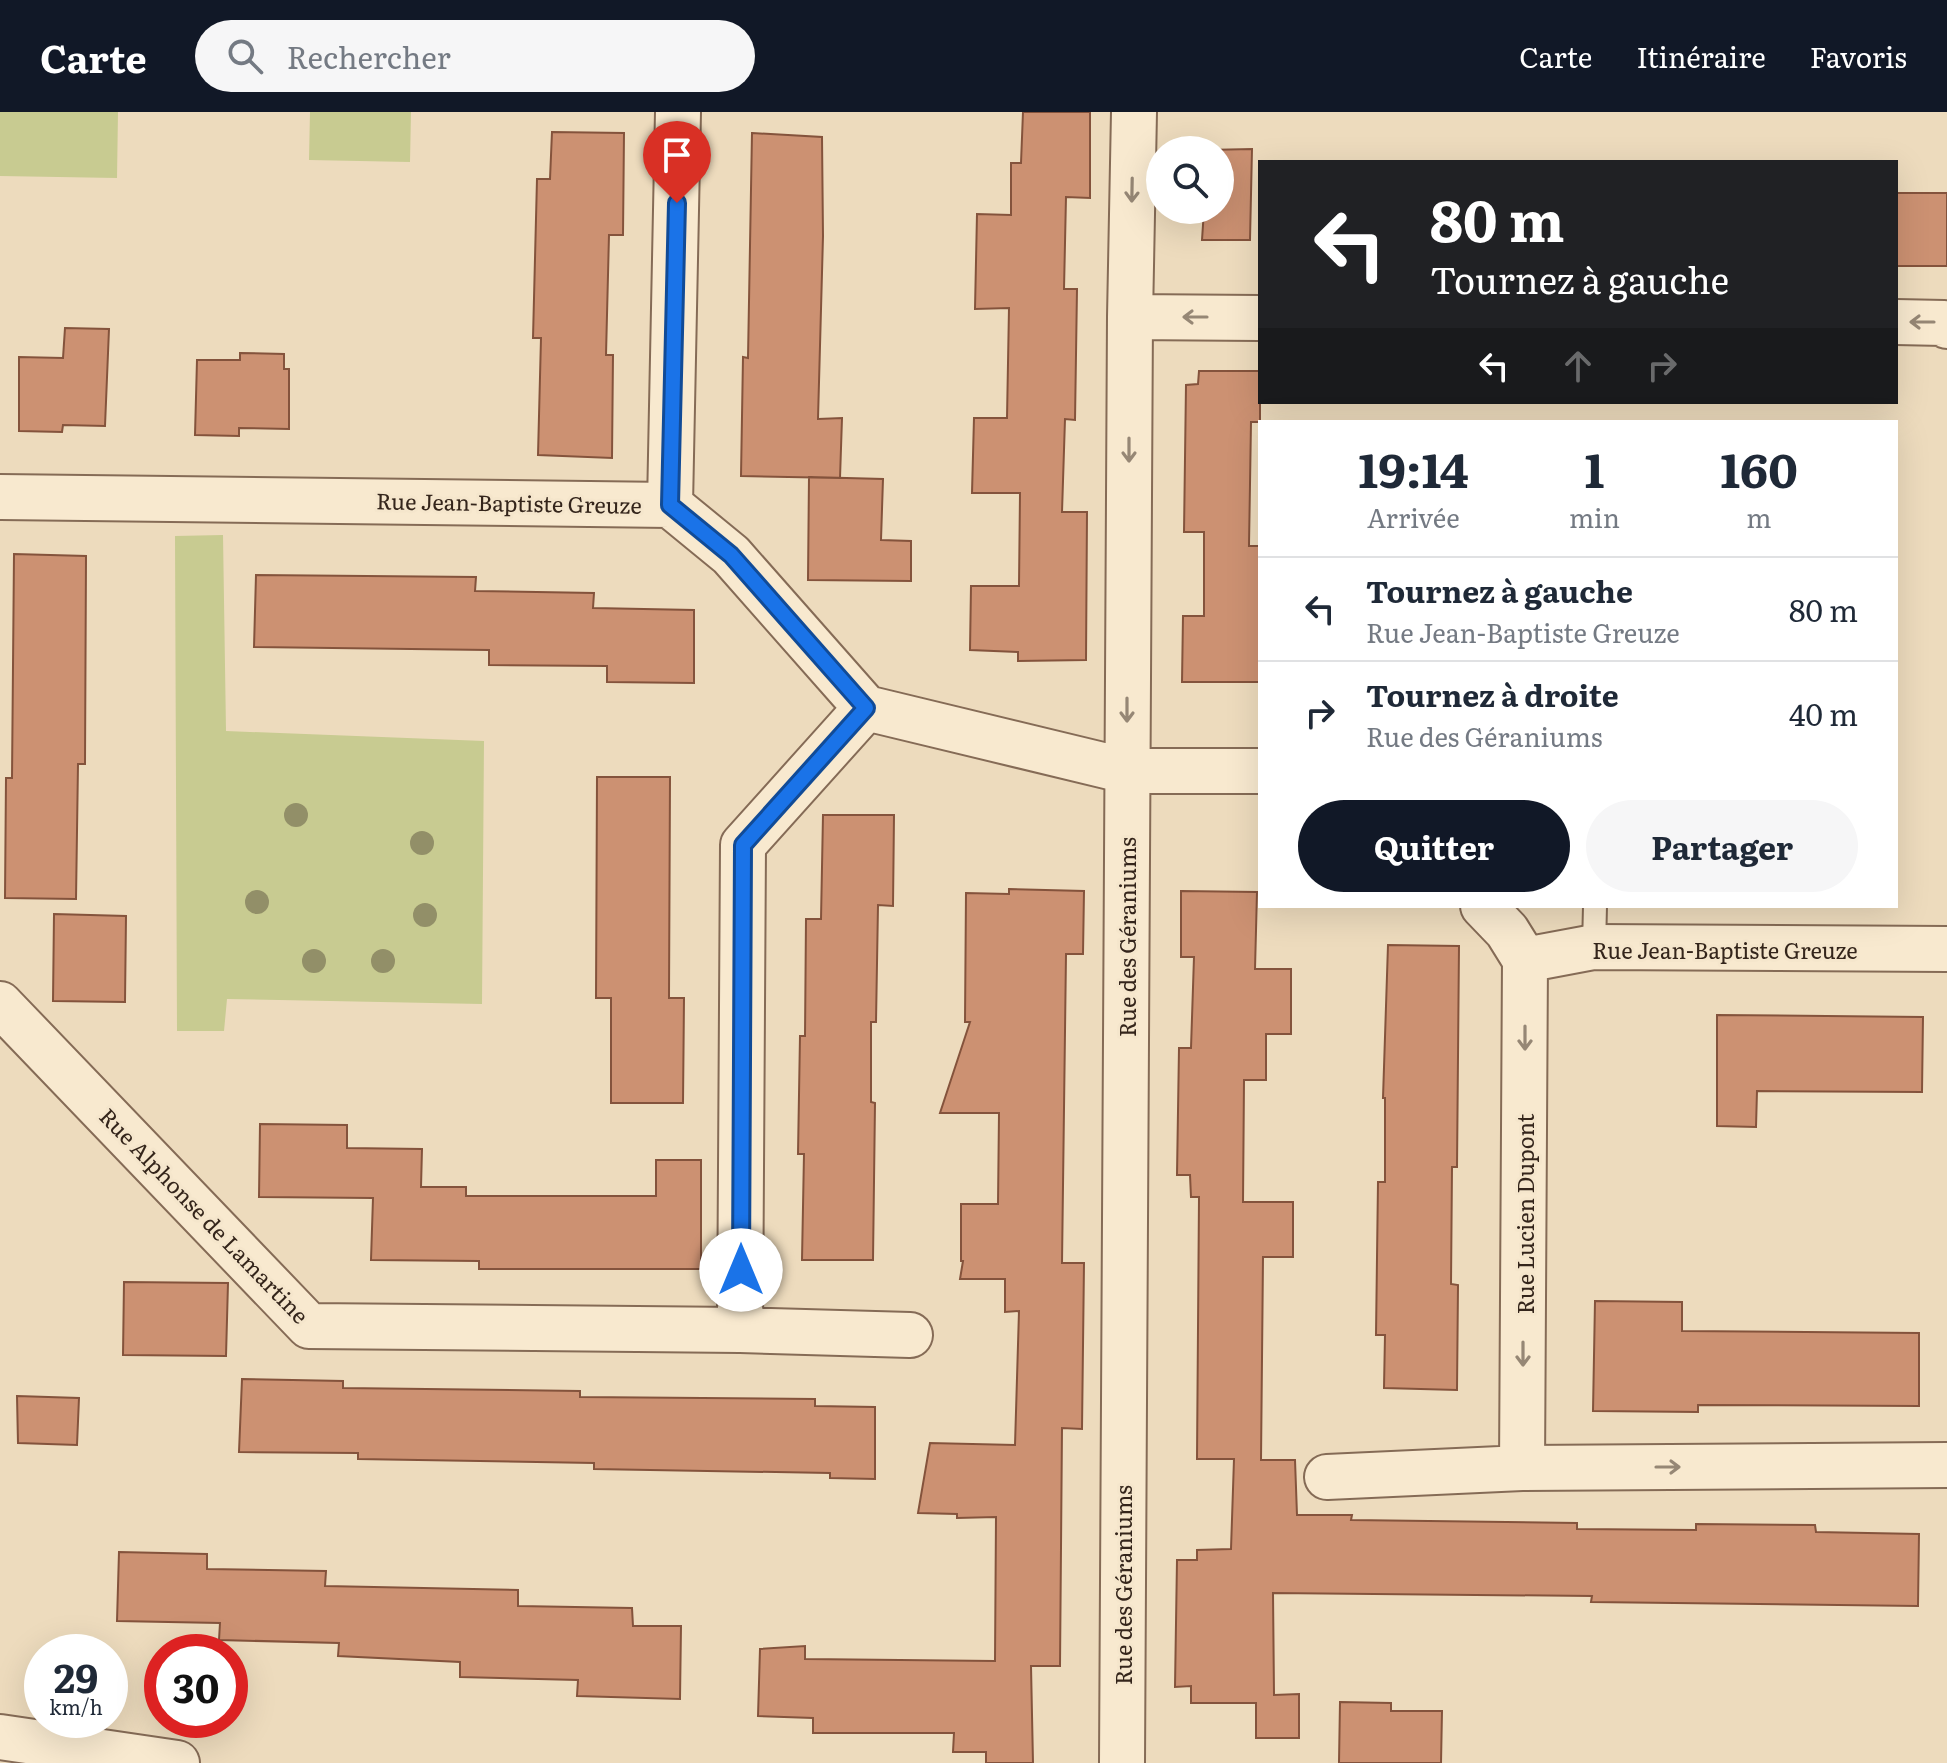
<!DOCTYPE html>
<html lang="fr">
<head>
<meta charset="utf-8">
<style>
	body { margin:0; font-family:Literata,serif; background:#f6f6f7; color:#1f2937; height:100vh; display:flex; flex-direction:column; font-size:30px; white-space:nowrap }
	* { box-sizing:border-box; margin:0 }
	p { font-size:26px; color:#747a83 }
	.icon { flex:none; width:44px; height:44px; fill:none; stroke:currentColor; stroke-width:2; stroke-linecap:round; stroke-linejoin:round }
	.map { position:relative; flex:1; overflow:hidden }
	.details { position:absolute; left:1258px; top:308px; width:640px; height:488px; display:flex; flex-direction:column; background:#fff; border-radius:0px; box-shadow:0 8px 32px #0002 }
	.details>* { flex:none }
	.banner { position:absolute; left:1258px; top:48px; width:640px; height:244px; border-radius:0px; box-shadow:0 8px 32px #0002; background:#202124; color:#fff; overflow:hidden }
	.controls { position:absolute; left:1146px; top:24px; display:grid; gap:16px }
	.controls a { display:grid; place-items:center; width:88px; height:88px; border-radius:50%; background:#fff; box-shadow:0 8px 32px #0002; font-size:40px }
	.speed { position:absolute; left:24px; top:1522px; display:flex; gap:16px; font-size:40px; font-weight:700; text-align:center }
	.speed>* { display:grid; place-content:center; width:104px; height:104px; border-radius:50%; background:#fff; box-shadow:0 8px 32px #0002; line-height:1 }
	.speed small { font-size:20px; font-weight:400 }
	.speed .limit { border:12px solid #d22; background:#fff; color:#111 }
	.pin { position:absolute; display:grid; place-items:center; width:68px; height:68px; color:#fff; margin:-82px -34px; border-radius:50% 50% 50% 0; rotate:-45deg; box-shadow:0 0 8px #0007 }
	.pin .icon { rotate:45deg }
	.me { position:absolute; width:88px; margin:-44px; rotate:0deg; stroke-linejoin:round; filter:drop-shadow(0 0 6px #0008) }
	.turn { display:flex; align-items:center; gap:28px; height:168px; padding:0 40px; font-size:36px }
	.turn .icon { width:104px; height:104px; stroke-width:2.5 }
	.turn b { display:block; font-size:56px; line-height:68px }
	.lanes { display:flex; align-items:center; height:76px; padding:0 40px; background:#0003; justify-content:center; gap:40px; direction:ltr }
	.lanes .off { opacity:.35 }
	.eta { display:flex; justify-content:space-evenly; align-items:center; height:136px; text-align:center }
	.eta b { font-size:48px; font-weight:700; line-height:56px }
	.cta { display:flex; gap:16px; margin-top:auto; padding:16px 40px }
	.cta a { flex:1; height:92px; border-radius:48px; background:#111827; color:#fff; font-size:32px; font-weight:700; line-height:92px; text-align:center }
	.cta a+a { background:#f6f6f7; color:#1f2937 }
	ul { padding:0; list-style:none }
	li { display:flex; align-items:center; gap:24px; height:104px; padding:0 40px; border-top:2px solid #e0e1e3 }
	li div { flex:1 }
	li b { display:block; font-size:30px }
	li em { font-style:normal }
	header { display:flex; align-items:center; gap:48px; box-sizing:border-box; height:112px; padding:0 40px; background:#111827; color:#fff }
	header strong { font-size:38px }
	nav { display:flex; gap:44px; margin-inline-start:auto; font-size:28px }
	.search { width:560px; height:72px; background:#f6f6f7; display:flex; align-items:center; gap:20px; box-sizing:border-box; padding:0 28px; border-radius:44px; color:#747a83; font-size:30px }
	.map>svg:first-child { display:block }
</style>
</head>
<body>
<header>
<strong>Carte</strong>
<div class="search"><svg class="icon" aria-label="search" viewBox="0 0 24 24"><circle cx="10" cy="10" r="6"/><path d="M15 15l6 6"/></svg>Rechercher</div>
<nav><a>Carte</a><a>Itinéraire</a><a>Favoris</a></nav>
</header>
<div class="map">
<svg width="1947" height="1651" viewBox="0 0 1947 1651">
	<rect width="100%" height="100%" fill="#eddbbd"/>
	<!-- green -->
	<path fill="#c8cb91" d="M0,0H118L117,66L0,64Z
		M310,0H411L410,50L309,48Z
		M223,423L226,619L484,629L482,892L227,887L224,919H177L175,424Z"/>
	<!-- building -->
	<path fill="#cc9172" stroke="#84533c" stroke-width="2" d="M1023,0H1090V86L1066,85L1064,177H1077L1075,308L1065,307L1062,400H1087L1086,548L1018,549V540L970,538L971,474H1019L1020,381H972L974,306H1007L1009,196L975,197L977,102L1011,103V51H1021Z
		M552,20L624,21L623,123H609L606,243H613L612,346L538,343L541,226H533L537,67H550Z
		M752,21L822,25L823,124L818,307L842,306L840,366L741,364L743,245L748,246Z
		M1252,37L1250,128H1202L1204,98H1220V38H1206Z
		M1896,81H1947V154H1896Z
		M65,216L109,217L105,314L63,313L62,320L19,319V245L63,246Z
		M240,241L284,242V257H289V317L239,316V324L195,323L197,248H240Z
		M1199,259H1260V310H1251L1249,434H1260L1259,570H1182L1183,504H1204V420H1184L1186,273L1198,272Z
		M809,365L883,367L881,428L911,429V469L808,468Z
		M14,442L86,444L85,652H78L76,787L5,786L6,666H12Z
		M256,463L476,465L475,479L594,481L593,496L694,498V571L607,570V554L489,553V538L254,535Z
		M597,665H670L669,886H684L683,991H611V886H596Z
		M823,703H894L893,794L878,793L876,910H871V990L875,991L873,1148H802L804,1042H798L800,924H805L806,807H821Z
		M1009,777L1084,779L1083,842H1066L1062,1151H1084L1082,1317L1062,1316L1060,1554H1031L1033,1651H986V1640H953L954,1621H813V1606L758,1604L760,1537L805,1534V1547L995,1549L996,1405L957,1406V1402L918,1401L930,1331L1015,1333L1019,1199L1005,1200V1167H960L963,1149H961V1092H998L999,1001H940L970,910H965L966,781L1009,782Z
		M1181,779L1257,780L1255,857H1291V922H1266V968H1244L1243,1090H1293V1145H1263L1261,1348H1295L1297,1403H1352L1351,1408L1577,1411V1417L1696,1418V1412L1815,1413L1816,1420L1919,1422L1918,1494L1591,1490L1592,1484L1273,1481L1274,1583L1299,1582V1626H1256V1591H1191V1574L1175,1575L1177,1448H1197V1438L1231,1437L1234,1347H1197L1199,1085H1191L1190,1063H1177L1179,936H1191L1194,845H1181Z
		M54,802L126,804L125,890L53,889Z
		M1388,833L1459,834L1457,1055H1452L1451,1172L1458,1173L1457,1278L1384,1276L1385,1223H1376L1378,1070H1385V986H1383Z
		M1717,903L1923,905L1922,980L1757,979L1756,1015L1717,1014Z
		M260,1012L347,1013V1036L422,1037L421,1075H466V1084H656V1048H701V1157H479V1149L371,1148L373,1086L259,1085Z
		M124,1170L228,1171L226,1244L123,1243Z
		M1595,1189L1682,1190V1219L1919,1221V1294L1698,1293V1300L1593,1299Z
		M242,1267L343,1269V1276L580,1279V1285L815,1287V1294L875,1295V1367L830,1366V1361L594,1357V1351L358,1347V1341L239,1340Z
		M17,1284L79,1286L77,1333L18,1331Z
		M119,1440L207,1442V1457L326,1459L325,1474L518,1478V1494L632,1496L633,1514H681L680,1587L577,1584L578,1568L460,1565V1550L338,1544L339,1531L219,1528L220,1511L117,1509Z
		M1340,1590L1391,1591V1599H1442L1441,1651H1339Z"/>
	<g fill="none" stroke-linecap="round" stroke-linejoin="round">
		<!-- service casing -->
		<g stroke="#856b56" stroke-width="26">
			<path id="service" d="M1594,835L1595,794"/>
		</g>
		<!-- minor casing -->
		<g stroke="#856b56" stroke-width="48">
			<path id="minor" d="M1130,205L1260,206
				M1896,210L1944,211L1947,214
				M0,385L670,393L731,443L866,596L1127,659H1260
				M670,393L678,0
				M1483,794L1507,819L1525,848L1594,835L1947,837
				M1525,848L1522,1356L1947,1353
				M0,892L309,1214L740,1218L910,1223
				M740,1218L743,733L866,596
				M1327,1365L1522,1356
				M1122,1651L1130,205L1134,0"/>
		</g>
		<!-- tertiary casing -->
		<g stroke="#856b56" stroke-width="48">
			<path id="tertiary" d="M0,1625L177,1651"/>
		</g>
		<!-- service -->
		<use href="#service" stroke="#f8e9cf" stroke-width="22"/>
		<!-- minor -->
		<use href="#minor" stroke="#f8e9cf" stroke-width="44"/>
		<!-- tertiary -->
		<use href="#tertiary" stroke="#f8e9cf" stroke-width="44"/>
	</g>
	<!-- trees -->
	<g fill="#928f68">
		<circle cx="296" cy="703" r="12"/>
		<circle cx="422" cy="731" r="12"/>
		<circle cx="257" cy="790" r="12"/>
		<circle cx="425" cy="803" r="12"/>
		<circle cx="314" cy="849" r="12"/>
		<circle cx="383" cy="849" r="12"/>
	</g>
	<!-- one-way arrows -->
	<defs><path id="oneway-shaft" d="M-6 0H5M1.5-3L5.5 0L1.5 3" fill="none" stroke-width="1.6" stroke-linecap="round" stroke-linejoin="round" transform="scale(2)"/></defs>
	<g stroke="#968775">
		<use href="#oneway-shaft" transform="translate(1132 78) rotate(91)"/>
		<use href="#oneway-shaft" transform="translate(1195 205) rotate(-180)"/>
		<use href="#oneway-shaft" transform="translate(1922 210) rotate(-180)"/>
		<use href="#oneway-shaft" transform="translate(1129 338) rotate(90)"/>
		<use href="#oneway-shaft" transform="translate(1127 598) rotate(90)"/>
		<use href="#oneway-shaft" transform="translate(1525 926) rotate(90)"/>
		<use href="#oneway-shaft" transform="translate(1523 1242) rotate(90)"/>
		<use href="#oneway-shaft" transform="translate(1668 1355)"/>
	</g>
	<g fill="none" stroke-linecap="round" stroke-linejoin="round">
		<!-- route casing -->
		<g stroke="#114b97" stroke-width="20">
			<path id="route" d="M677,91L670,393L731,443L866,596L743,733L741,1158"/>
		</g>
		<!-- route -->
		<use href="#route" stroke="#1a73e8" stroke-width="14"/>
	</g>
	<g text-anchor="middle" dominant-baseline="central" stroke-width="6" stroke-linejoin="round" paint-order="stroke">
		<!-- street labels -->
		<g font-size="22" fill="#34251b" stroke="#f5e6cc">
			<text transform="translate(509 390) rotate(1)">Rue Jean-Baptiste Greuze</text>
			<text transform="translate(1126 825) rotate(-90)">Rue des Géraniums</text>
			<text x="1725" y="837">Rue Jean-Baptiste Greuze</text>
			<text transform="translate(1524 1102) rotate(-90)">Rue Lucien Dupont</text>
			<text transform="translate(205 1103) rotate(46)">Rue Alphonse de Lamartine</text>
			<text transform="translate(1122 1473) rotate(-90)">Rue des Géraniums</text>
		</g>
	</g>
</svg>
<div class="controls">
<a><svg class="icon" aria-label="search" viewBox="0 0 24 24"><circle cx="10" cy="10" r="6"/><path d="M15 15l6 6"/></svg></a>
</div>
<div class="speed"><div>29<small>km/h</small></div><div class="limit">30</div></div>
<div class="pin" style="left:677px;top:91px;background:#d93025"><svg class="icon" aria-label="arrive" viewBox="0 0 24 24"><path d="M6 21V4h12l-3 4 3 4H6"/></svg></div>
<svg class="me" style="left:741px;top:1158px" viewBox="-20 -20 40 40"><circle r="19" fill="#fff"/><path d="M0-13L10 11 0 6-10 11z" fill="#1a73e8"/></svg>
<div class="banner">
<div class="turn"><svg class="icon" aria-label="left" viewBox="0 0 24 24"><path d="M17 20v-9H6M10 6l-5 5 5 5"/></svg><div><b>80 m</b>Tournez à gauche</div></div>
<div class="lanes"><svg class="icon" aria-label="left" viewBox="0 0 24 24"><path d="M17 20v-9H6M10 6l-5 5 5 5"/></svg><svg class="icon off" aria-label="ahead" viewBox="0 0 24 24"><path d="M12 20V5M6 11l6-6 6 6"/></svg><svg class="icon off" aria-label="right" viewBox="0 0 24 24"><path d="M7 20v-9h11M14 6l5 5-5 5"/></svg></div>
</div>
<section class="details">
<div class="eta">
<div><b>19:14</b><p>Arrivée</p></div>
<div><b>1</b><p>min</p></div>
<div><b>160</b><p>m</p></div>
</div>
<ul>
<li><svg class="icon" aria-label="left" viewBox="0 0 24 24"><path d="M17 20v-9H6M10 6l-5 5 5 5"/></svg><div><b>Tournez à gauche</b><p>Rue Jean-Baptiste Greuze</p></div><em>80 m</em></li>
<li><svg class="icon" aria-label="right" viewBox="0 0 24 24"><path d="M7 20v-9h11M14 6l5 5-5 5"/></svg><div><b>Tournez à droite</b><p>Rue des Géraniums</p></div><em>40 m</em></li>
</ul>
<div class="cta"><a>Quitter</a><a>Partager</a></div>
</section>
</div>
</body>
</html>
